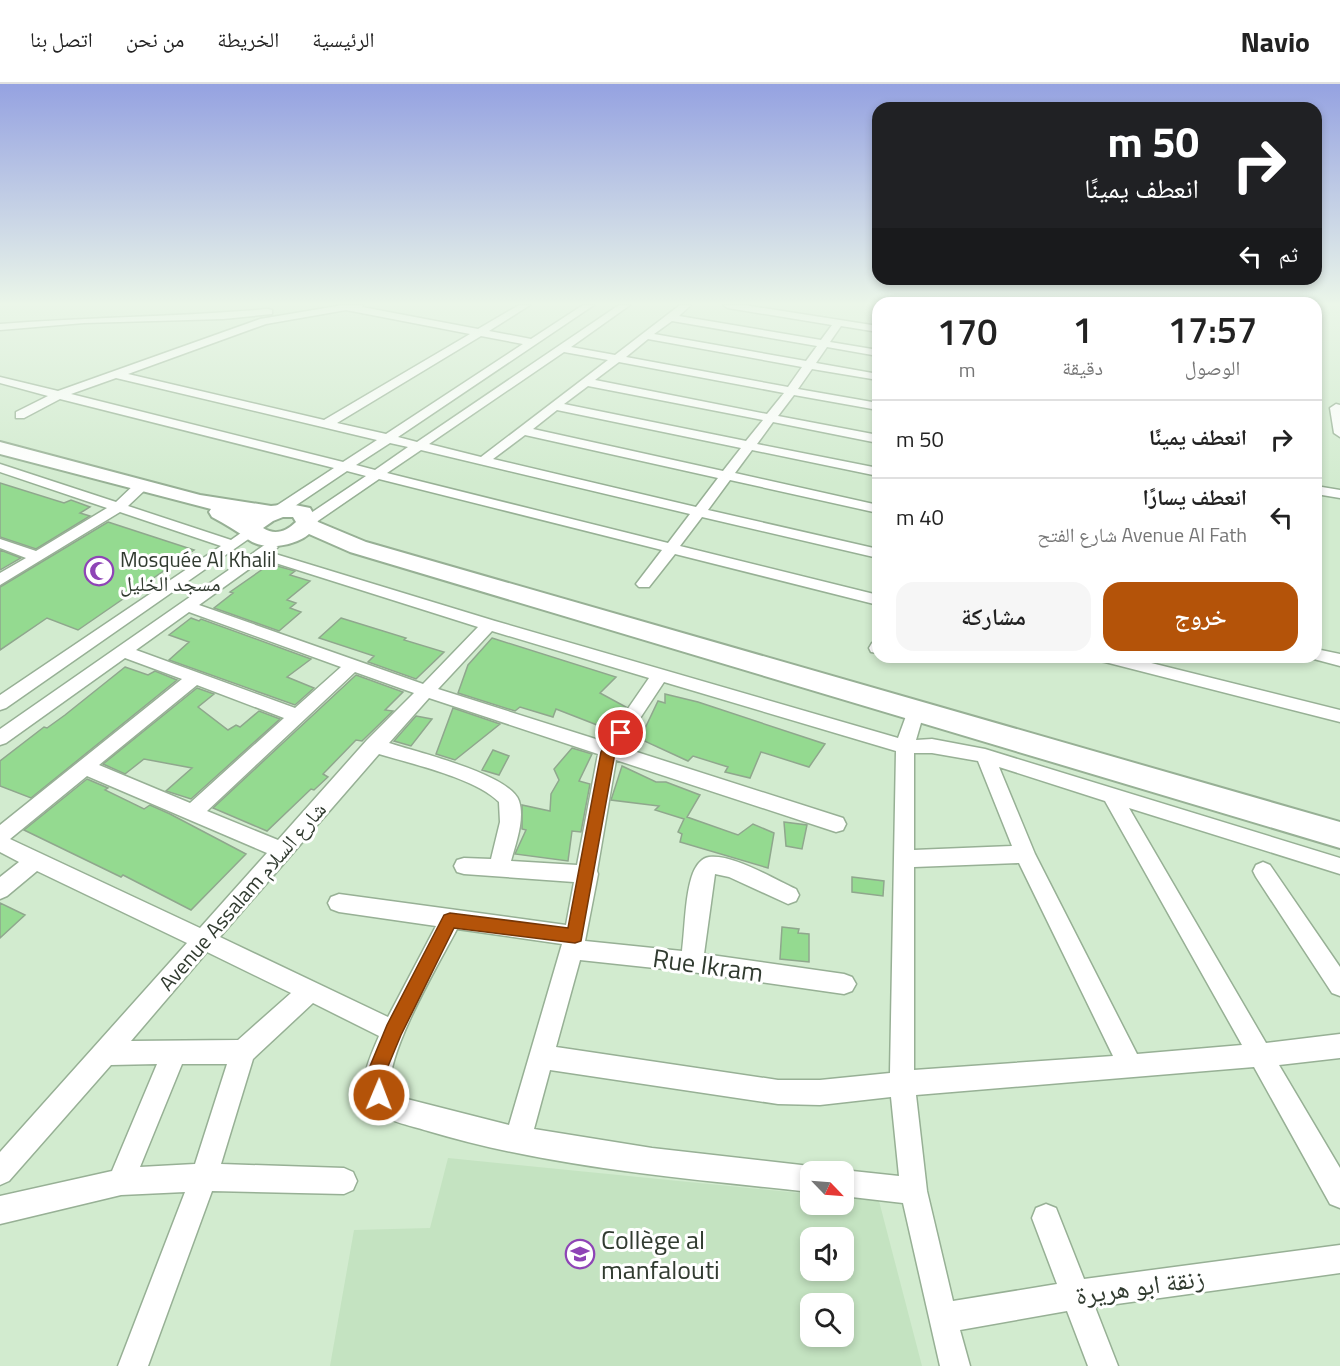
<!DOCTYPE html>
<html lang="ar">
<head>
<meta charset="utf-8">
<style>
	body { margin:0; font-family:"Titillium Web","Noto Naskh Arabic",sans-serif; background:#f6f6f6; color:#222; direction:rtl; height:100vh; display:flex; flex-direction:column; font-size:22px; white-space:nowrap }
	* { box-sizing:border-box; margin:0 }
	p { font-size:20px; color:#767676 }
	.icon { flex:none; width:33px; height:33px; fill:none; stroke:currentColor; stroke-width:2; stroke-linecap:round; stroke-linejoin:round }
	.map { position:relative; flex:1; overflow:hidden; direction:ltr }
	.sheet { position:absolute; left:872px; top:213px; width:450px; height:366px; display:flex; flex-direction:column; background:#fff; border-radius:18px; box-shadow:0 3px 9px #0003; direction:rtl }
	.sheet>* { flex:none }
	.banner { position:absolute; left:872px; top:18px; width:450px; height:183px; border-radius:18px; box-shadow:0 3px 9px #0003; direction:rtl; background:#202124; color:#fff; overflow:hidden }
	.needle { width:39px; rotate:115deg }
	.fabs { position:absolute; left:800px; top:1077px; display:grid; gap:12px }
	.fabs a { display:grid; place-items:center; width:54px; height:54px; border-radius:12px; background:#fff; box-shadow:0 3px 9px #0003; font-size:30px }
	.pin { position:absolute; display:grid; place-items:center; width:51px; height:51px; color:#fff; margin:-26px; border:3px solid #fff; border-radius:50%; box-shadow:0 2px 6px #0007 }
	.me { position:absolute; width:66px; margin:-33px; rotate:1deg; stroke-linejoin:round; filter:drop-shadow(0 0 4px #0008) }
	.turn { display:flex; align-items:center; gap:21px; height:126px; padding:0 24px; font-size:27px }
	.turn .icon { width:78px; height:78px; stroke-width:2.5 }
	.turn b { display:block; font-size:42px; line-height:51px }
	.then { display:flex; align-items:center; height:57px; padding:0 24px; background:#0003; gap:12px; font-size:22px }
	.eta { display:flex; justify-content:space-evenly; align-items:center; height:102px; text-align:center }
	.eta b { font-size:36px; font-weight:600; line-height:42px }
	.primary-button { display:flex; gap:12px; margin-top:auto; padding:12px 24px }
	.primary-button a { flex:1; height:69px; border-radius:18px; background:#b45309; color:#fff; font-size:24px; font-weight:600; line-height:69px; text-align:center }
	.primary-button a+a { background:#f6f6f6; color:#222 }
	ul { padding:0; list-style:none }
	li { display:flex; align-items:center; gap:18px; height:78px; padding:0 24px; border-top:2px solid #e0e0e0 }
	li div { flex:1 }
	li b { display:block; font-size:22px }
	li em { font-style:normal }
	header { display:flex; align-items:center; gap:36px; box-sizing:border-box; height:84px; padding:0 30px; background:#fff; border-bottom:2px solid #e0e0e0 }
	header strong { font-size:28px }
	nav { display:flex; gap:33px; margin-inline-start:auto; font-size:21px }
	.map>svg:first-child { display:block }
</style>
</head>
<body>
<header>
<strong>Navio</strong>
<nav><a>الرئيسية</a><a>الخريطة</a><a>من نحن</a><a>اتصل بنا</a></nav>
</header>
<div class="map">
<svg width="1340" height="1282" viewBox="0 0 1340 1282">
	<rect width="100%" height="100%" fill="#d2ebcf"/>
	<!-- built -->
	<path fill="#c4e3c1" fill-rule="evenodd" d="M448,1074L810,1110V1120H843V1113L879,1117L922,1282H330L354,1146L430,1144ZM810,1154H843V1186H810ZM810,1220H843V1252H810Z"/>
	<!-- building -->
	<path fill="#94da90" stroke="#8fa78d" stroke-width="1.5" d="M0,399L64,419L71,416L90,423L80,429L90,432L36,465L0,453Z
		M108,438L194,466L78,546L47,534L0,566V503Z
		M0,466L21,474L0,486Z
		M270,480L295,487L290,491L310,497L287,516L296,519L290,524L301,528L279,547L214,524L233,509L230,508Z
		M191,534L199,537L201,535L311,575L287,593L314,604L295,621L169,576L189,558L169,551Z
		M341,534L406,554L404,556L444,568L416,595L368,578L374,572L319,554Z
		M492,554L616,593L600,609L626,623L610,646L556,625L553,633L520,623L515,627L458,609L468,581Z
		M125,583L148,591L155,587L177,596L31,714L0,702V677L44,643L47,644L65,631Z
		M356,591L403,608L385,626L393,627L362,657L356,656L323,690L328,693L314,706L311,705L267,747L213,724Z
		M197,604L214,610L198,623L228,646L236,641L240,643L259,627L280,635L191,715L166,707L192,684L144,675L125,690L103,680Z
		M665,610L698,618L825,660L809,683L761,668L750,694L725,688L728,683L693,672L688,677L640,655L658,617L665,619Z
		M453,624L500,640L455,676L436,670Z
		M416,632L432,635L411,662L394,657Z
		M572,664L592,670L579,697L590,700L581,748L572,747L568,777L515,770L526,746L522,745V721L550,727L551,710L559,696L554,685Z
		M493,666L509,672L499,691L482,686Z
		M622,682L656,698H666L700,711L687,733L738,751L753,740L774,749L768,784L680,758L682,750L678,748L684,735L655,726L659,722L611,716Z
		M87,695L108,704L105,706L144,725L150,721L170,730L246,770L191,826L123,791L121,793L24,746Z
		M784,738L807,741L802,765L786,762Z
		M852,793L884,797L883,812L852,808Z
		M0,819L25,831L0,854Z
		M782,843L799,845L798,849L809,850V878L780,875Z"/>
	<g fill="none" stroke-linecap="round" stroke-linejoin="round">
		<!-- minor casing -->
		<g stroke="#97b095" stroke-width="3">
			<path id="minor" d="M343,221H363L362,223L478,245L519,221H530L489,247L531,255L583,221H594L398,353L417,358L619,221H630L571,263L615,271L680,221H691L679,232L821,256L832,241L728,224L723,221H744L878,242V248L841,242L830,258L878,266V272L827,263L816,279L878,290V296L812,285L798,305L878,319V326L794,311L778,332L878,351V359L773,338L757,360L878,384V392L752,366L735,389L878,421V429L730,396L708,426L878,465V474L702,433L680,462L878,511V521L675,470L649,503H639L636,500L662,466L379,395L312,441H302L300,438L302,435L366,392L347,387L283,430H273L271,427L273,424L334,384L60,315L24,334H16V328L48,312L0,299V293L58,307L260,235ZM346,226L470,250L324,336L128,290L266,240ZM672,237L817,262L806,277L654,250ZM481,252L523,260L386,350L337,339ZM648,255L802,283L788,303L626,273ZM564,268L608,276L481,373L429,360ZM619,278L784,309L767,330L595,296ZM116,294L377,356L343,378L71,310ZM588,302L763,336L746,357L564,320ZM557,326L741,364L723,387L533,345ZM525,351L718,394L696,423L493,375ZM390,359L408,363L375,386L356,381ZM421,366L690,430L668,459L387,389Z
				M268,225L272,226V230L223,235L84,239L0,246V240C89,233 179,233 268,225Z
				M1336,320L1340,321V353L1334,349L1330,324Z
				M0,380L116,418L136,399H146L148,402L146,405L128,422L231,456L248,444H258L260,447L6,624L0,626V611L221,462L120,428L0,501V489L26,474L0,464V455L36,467L107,424L0,388Z
				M1316,402L1340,406V414L1316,410Z
				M271,459L278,463L272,469L495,537L898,654L910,621L916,619L922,621L925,625L916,656L932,655L985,665L1340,774V790L1129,724L1266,959L1340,950V974L1279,981L1340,1084V1124L1330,1120L1254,983L916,1011L927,1107L953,1217L1057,1200L1032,1134L1036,1124L1046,1120L1056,1124L1084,1195L1340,1161V1189L1095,1223L1118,1282H1088L1067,1227L960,1246L970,1282H940L903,1119L843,1112V1088H838L843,1086L899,1092L891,1013L820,1021L778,1020L550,986L534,1045L652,1064L810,1082L820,1088H810V1108C683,1094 551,1084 428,1047C409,1041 385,1038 371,1021C355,1001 371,972 379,952L313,919L253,975L221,1080L344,1084L353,1088L357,1097L353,1106L344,1110L212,1107L148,1282H118L185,1108L121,1111L0,1140V1112L112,1087L157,980L111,981L9,1097L0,1101V1068L187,859L37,787L7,812L0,815V793L19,778L0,768V741L182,595L125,574L6,659L0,661V645L266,460ZM263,475L478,543L423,600L199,521ZM189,528L341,583L295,624L136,566ZM492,547L649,594L605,658L438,605ZM355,588L414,609L367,656L278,756L207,727ZM664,598L896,667L890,989L820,996H778L556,963L580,876L692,888L844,910L852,907L856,900L852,893L844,890L704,870L715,790L729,793L788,820L796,817L799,811L796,805C774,795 733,770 709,773C701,774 696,782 693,789C685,810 685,844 682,867L585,857L598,790L597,787L616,676L836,748L843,746L846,740L843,734L621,663ZM197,601L284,634L190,719L99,681ZM429,614L598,670L577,781L511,777C516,759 525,735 519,717C510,690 416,668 389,659ZM914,669H932L978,677L1012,762L914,766ZM379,670C412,680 475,694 499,718L500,738L491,775L464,774L457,776L454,782L457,788L464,790L574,798L566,841L339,810L331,813L328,819L331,825L339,828L436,842L388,933L220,853ZM999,683L1105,717L1242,961L1137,970L1035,770ZM87,692L267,769L200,844L10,755ZM1019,779L1113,972L914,986V783ZM457,845L562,860L509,1041L399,1013L390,1004C387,967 438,881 457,845ZM207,868L291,909L238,956L131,957ZM182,980H227L195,1080L140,1083Z
				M878,558V569L871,568L869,564L872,559Z
				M1316,565L1340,570V582L1310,574L1316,573Z
				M1097,573H1127L1340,626V638L1105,578L1099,577Z
				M1263,778L1270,781L1340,883V912L1332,909L1256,793L1253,787L1256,781Z"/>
		</g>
		<!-- primary casing -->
		<g stroke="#97b095" stroke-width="4">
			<path id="primary" d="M0,358L200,411L271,422L290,420L310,424L318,438L366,458L1340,738V764L350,468L309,450C295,462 265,467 249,456C237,447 225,440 212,433L209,428L211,425L0,370ZM283,433H293L296,438C287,447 275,452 263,444L273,437Z"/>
		</g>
		<!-- minor -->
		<use href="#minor" fill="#fff" fill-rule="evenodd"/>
		<!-- primary -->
		<use href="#primary" fill="#fff" fill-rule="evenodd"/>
	</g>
	<!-- sky -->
	<linearGradient id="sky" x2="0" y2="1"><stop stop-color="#95a2e1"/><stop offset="0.55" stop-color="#ebf6e9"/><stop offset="1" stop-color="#ebf6e9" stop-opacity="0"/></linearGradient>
	<rect width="1340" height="400" fill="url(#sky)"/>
	<!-- route -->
	<path fill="#b45309" stroke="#753606" stroke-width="1.5" d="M621,644L628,649L615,669L581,857L575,859L454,844L401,951L386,987L388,1011L385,1018L379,1021L372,1018L369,1011L368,987L387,941L444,831L450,829L568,844L601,668L616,645Z"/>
	<!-- icons -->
	<defs>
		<g id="mosque-ring" transform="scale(1.5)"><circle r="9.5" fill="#fff" stroke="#8e44b6" stroke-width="1.5"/><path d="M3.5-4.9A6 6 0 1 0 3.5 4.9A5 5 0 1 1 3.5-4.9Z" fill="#8e44b6"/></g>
		<g id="school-ring" transform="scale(1.5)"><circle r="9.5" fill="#fff" stroke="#8e44b6" stroke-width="1.5"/><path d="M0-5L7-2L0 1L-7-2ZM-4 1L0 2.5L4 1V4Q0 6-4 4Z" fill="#8e44b6"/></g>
	</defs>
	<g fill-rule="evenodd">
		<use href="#mosque-ring" x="99" y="487"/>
		<use href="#school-ring" x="580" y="1170"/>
	</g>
	<g text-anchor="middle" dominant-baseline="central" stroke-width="6" stroke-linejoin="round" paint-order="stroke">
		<!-- poi labels -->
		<g font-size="21" fill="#313b30" stroke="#fff" text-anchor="start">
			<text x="120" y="475">Mosquée Al Khalil<tspan x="120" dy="24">مسجد الخليل</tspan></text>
		</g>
		<!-- street labels -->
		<g font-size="21" fill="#313b30" stroke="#fff">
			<text transform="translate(242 812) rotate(-49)">Avenue Assalam شارع السلام</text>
		</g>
		<!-- near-street labels -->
		<g font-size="26" fill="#313b30" stroke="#fff">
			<text transform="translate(708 881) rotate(8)">Rue Ikram</text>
			<text transform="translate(1140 1202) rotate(-8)">زنقة ابو هريرة</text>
		</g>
		<!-- near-poi labels -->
		<g font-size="26" fill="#313b30" stroke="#fff" text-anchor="start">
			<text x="601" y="1155">Collège al<tspan x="601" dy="30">manfalouti</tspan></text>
		</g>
	</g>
</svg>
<div class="fabs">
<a><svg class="needle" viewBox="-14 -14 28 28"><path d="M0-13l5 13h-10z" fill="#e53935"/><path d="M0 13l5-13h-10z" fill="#767676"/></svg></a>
<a><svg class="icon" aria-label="sound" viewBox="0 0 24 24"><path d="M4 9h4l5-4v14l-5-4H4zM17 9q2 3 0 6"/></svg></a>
<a><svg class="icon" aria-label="search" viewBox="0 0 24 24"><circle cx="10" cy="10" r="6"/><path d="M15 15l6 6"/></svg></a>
</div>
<div class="pin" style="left:621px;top:649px;background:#d93025"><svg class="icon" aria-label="arrive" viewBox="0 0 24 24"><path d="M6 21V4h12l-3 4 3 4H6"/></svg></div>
<svg class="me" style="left:379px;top:1011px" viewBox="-20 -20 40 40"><circle r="17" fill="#b45309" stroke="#fff" stroke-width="3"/><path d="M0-11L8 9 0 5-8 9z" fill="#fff"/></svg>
<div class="banner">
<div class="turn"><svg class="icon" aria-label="right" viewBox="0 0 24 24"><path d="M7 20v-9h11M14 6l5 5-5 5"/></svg><div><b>50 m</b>انعطف يمينًا</div></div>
<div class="then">ثم<svg class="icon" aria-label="left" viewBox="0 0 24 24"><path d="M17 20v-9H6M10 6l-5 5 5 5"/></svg></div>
</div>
<section class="sheet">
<div class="eta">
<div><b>17:57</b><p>الوصول</p></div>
<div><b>1</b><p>دقيقة</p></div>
<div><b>170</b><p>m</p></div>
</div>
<ul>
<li><svg class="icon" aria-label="right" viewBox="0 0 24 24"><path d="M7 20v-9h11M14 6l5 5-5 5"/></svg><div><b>انعطف يمينًا</b></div><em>50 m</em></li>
<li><svg class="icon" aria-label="left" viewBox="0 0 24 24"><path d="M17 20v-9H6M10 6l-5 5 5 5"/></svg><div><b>انعطف يسارًا</b><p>Avenue Al Fath شارع الفتح</p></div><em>40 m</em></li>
</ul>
<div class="primary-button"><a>خروج</a><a>مشاركة</a></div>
</section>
</div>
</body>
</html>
